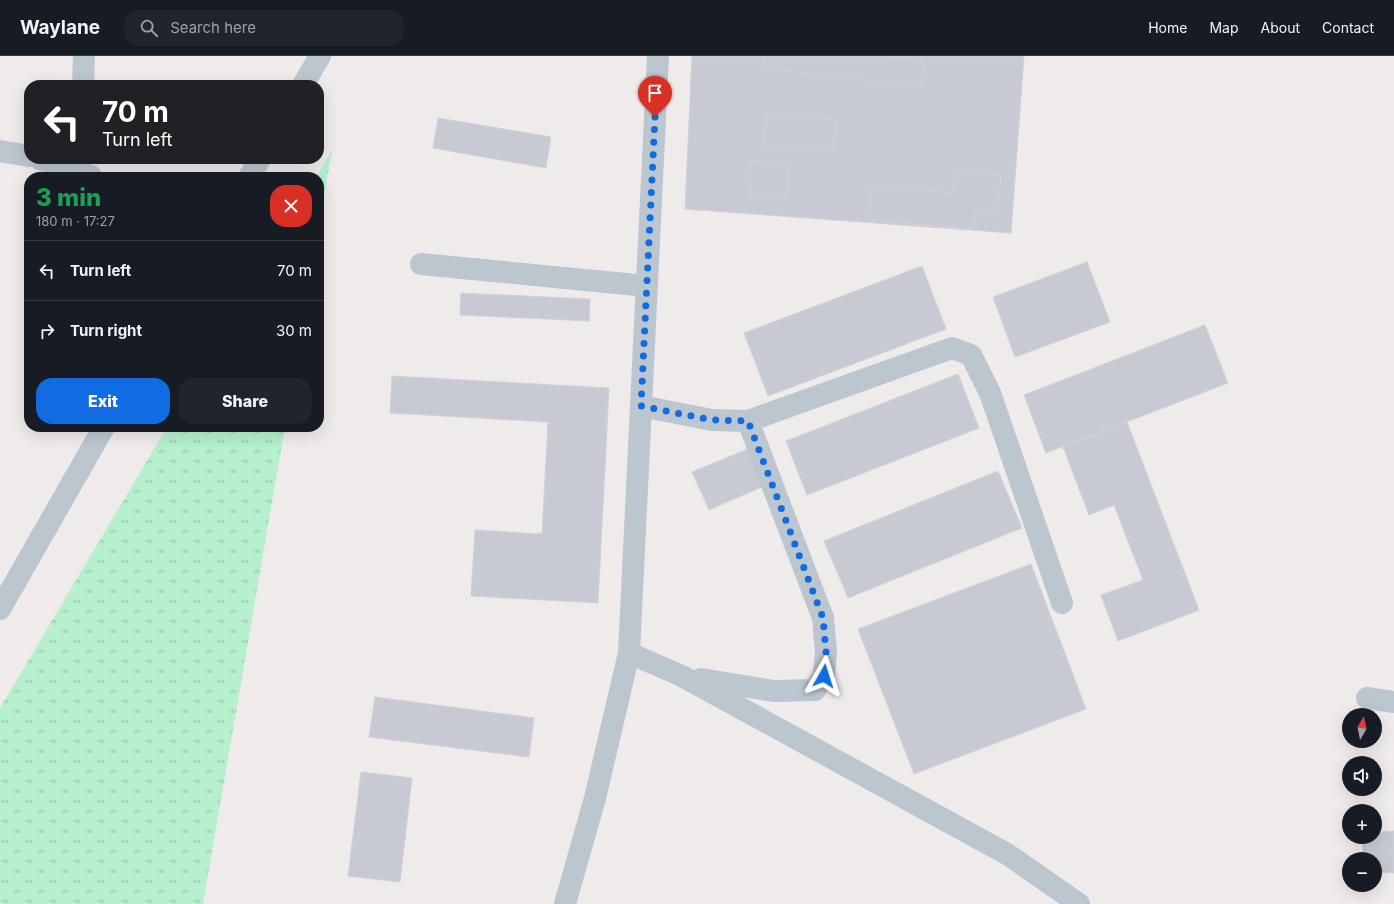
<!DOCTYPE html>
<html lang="en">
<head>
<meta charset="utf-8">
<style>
	body { margin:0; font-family:Inter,sans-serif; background:#20242c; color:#f1f3f6; height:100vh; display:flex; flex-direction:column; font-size:15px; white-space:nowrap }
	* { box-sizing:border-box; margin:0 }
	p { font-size:13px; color:#9ea1a6 }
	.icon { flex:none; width:22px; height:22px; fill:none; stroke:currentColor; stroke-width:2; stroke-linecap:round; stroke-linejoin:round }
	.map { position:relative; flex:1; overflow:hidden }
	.details { position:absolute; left:24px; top:116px; width:300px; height:260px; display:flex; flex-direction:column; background:#171b24; border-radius:16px; box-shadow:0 4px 16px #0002 }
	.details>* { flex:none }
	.guide { position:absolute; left:24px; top:24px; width:300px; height:84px; border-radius:16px; box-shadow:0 4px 16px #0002; background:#202124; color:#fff; overflow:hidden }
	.needle { width:26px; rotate:9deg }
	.fabs { position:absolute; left:1342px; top:652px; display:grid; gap:8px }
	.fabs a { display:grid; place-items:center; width:40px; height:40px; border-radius:50%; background:#171b24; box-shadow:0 4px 16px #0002; font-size:20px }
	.pin { position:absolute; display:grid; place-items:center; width:34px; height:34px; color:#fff; margin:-41px -17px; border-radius:50% 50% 50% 0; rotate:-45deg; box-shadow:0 0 4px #0007 }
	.pin .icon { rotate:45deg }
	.me { position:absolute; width:44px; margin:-22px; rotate:6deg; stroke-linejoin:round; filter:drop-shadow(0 0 3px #0008) }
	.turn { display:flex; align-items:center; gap:14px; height:84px; padding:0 12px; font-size:18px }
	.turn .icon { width:52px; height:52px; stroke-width:2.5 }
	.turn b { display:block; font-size:28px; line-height:34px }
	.round { display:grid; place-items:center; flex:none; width:42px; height:42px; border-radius:16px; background:#20242c }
	.headline { display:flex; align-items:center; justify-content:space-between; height:68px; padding:0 12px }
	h1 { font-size:24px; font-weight:800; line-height:30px; color:#1e9e55 }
	.primary-button { display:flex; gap:8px; margin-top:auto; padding:8px 12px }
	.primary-button a { flex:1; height:46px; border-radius:16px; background:#116be3; color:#fff; font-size:16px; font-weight:800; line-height:46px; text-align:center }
	.primary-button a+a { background:#20242c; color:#f1f3f6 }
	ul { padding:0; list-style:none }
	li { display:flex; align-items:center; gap:12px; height:60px; padding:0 12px; border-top:1px solid #363941 }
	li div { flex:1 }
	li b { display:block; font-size:15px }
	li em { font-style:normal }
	header { display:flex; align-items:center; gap:24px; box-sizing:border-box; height:56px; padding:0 20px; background:#171b24; border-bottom:1px solid #363941 }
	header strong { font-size:19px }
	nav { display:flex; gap:22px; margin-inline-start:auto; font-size:14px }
	.search { width:280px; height:36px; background:#20242c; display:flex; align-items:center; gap:10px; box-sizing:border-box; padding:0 14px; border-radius:16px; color:#9ea1a6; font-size:15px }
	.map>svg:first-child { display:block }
</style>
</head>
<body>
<header>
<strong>Waylane</strong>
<div class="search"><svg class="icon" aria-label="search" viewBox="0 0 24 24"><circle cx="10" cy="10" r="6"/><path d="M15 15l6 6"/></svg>Search here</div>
<nav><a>Home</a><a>Map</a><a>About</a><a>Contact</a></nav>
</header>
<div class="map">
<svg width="1394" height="848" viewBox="0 0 1394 848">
	<defs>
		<pattern id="grass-tufts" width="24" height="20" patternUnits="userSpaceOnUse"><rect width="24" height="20" fill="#b6f0cd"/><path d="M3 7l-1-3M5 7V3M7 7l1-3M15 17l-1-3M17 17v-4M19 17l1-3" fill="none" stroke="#96c5a9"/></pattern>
	</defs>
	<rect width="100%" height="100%" fill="#efebeb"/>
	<!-- grass -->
	<path fill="url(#grass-tufts)" d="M332,94L319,170V121H316Z
		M167,371H285L203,848H0V652Z"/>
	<!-- building -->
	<path fill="#c7cad2" stroke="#cfd2d8" d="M692,0H1024L1011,177L685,153Z
		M764,0H885L924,5L921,31L763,12Z
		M766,58L836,64L834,95L764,89Z
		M438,62L551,81L546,112L433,92Z
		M750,105L789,107L787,140L749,138Z
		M955,115L1001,120L997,157L976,155L974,173L869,164L872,129L953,137Z
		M1087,206L1110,266L1015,301L993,241Z
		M922,210L946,273L768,340L744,277Z
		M461,237L590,243L589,265L460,259Z
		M1205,269L1228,327L1046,397L1024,339Z
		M958,318L979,372L807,439L786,385Z
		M392,320L609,332L598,547L471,540L475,474L542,478L548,366L390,357Z
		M1127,366L1199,554L1118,585L1101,539L1143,524L1114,449L1089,459L1063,391Z
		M748,393L764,430L709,454L692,416Z
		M998,415L1022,472L848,542L824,485Z
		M1031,508L1086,653L914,718L858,573Z
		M375,641L534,662L529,701L369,681Z
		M361,716L412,722L400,826L348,820Z
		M1394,775V817L1375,816V803H1364L1361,781H1375V776Z"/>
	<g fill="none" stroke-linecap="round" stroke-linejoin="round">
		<!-- minor -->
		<path stroke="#bbc6cf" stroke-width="22" d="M658,0L629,597L682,620L1007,798L1079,848
			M83,29L84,0
			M303,29L320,0
			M0,95L29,100
			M40,103L91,120
			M249,121L260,103
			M421,208L647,230
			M641,350L712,364L748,365L952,292L971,299L990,337L1062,547
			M0,553L104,371
			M701,623L774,635L815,634L824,620L826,596L823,562L748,365
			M1367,642L1394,646
			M565,848L595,742L629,597"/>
	</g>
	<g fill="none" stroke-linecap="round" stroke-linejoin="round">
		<!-- route -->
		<path stroke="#116be3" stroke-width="7" stroke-dasharray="0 12.6" d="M655,61L641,350L712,364L748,365L823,562L826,596L824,620"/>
	</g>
</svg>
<div class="fabs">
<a><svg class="needle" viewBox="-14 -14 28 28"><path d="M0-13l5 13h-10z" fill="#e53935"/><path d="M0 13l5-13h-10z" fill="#9ea1a6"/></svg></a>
<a><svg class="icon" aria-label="sound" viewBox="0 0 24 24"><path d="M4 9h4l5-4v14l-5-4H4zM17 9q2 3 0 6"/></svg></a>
<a>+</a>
<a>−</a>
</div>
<div class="pin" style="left:655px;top:61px;background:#d93025"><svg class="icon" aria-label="arrive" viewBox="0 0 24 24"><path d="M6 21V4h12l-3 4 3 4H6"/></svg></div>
<svg class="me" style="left:824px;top:620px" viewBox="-20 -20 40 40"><path d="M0-17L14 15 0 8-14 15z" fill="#116be3" stroke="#fff" stroke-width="4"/></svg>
<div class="guide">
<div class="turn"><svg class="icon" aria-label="left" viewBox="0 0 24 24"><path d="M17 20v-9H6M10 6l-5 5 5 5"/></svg><div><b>70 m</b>Turn left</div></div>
</div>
<section class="details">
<div class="headline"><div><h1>3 min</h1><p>180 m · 17:27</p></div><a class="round" style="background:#d93025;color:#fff"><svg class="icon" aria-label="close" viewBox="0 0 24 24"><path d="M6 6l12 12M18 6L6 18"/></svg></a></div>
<ul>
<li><svg class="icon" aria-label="left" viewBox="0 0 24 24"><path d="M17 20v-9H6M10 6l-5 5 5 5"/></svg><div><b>Turn left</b></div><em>70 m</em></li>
<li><svg class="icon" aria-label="right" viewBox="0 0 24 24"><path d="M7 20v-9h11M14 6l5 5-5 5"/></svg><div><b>Turn right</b></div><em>30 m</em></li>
</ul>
<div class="primary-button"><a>Exit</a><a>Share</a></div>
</section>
</div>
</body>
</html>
